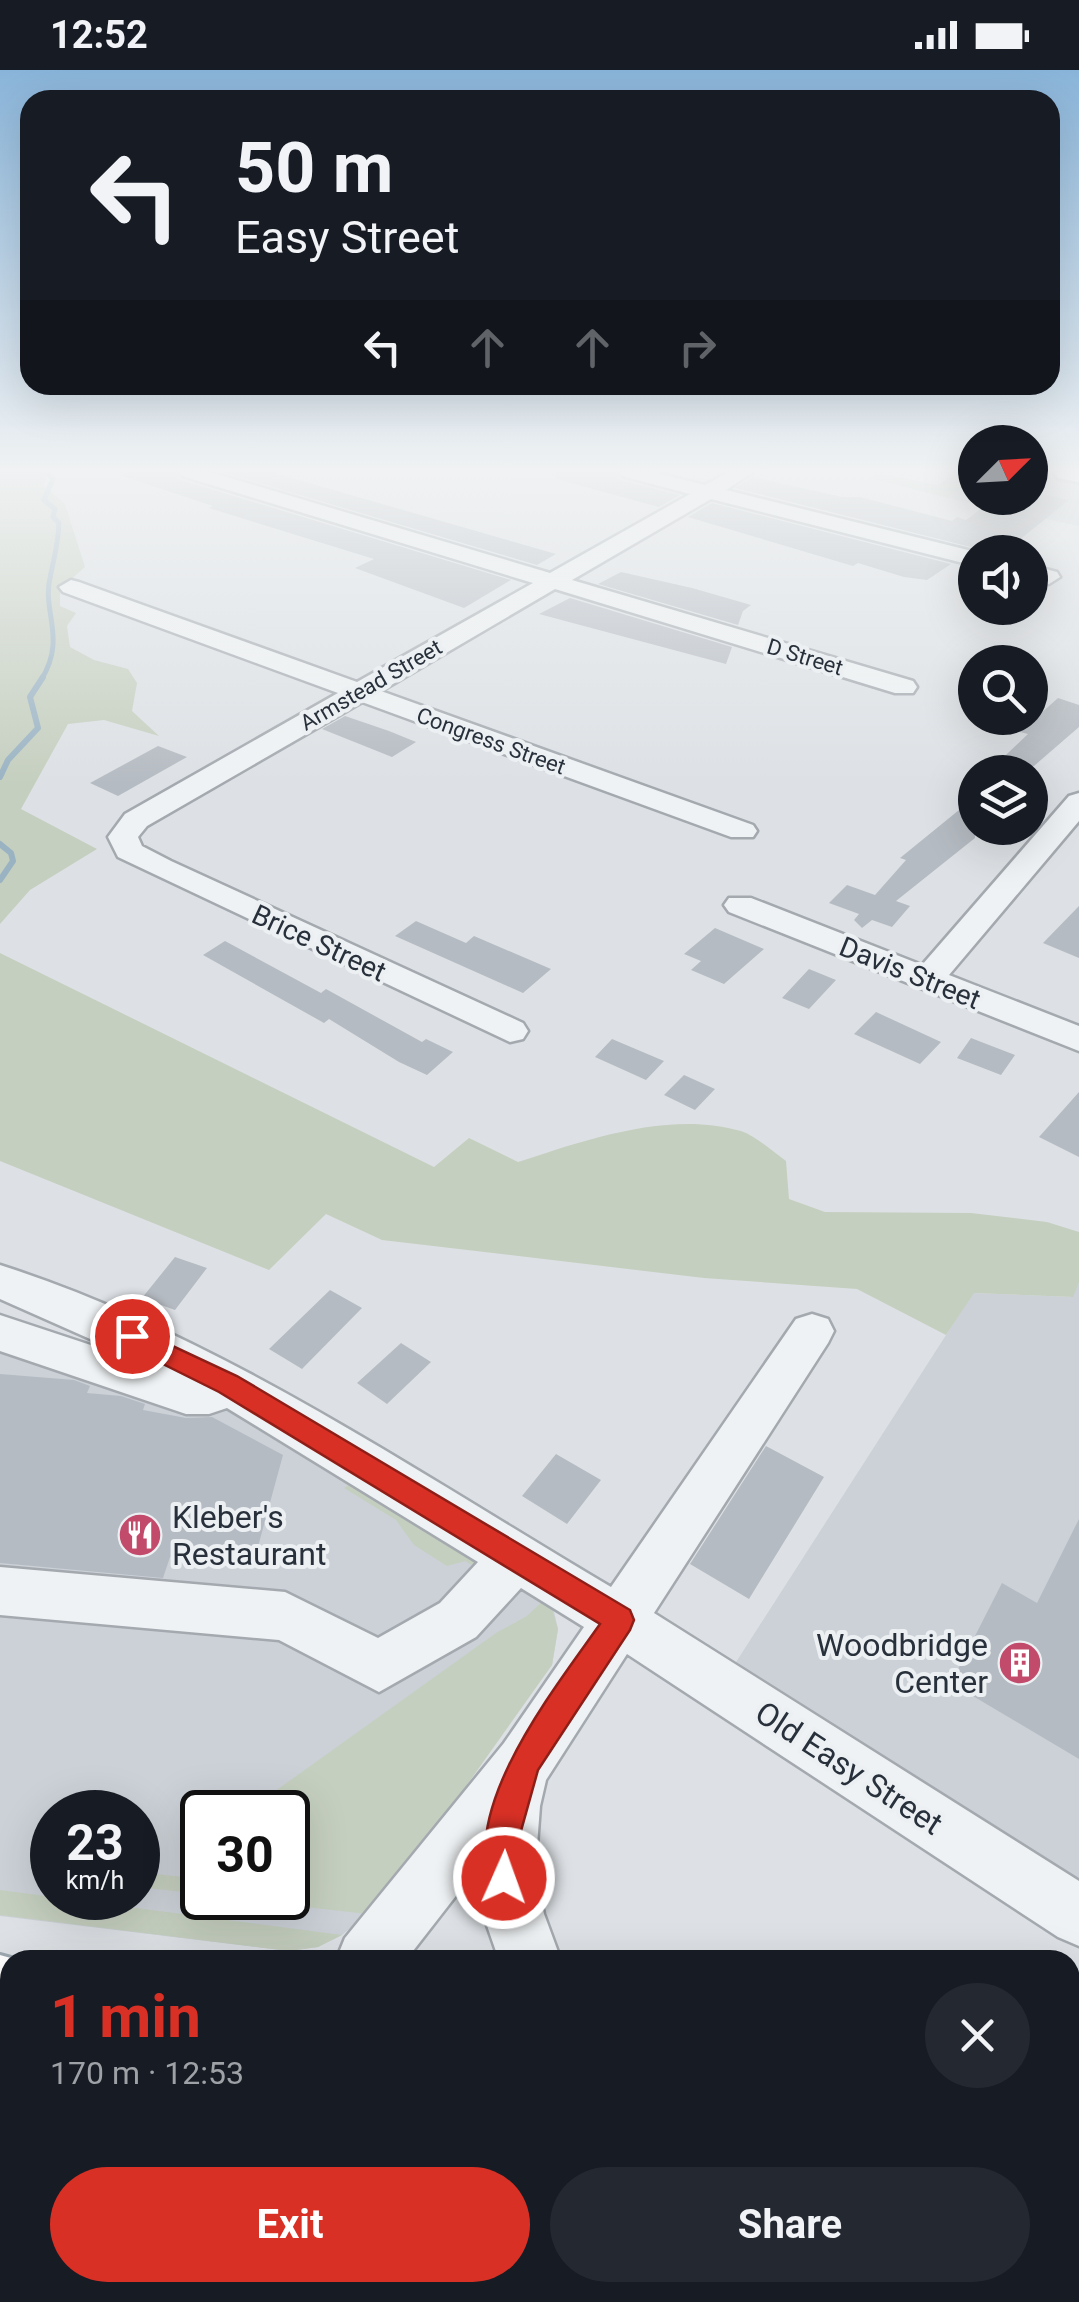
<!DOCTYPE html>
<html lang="en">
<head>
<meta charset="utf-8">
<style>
	body { margin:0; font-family:Roboto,sans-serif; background:#242831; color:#f1f3f6; height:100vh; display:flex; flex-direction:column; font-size:38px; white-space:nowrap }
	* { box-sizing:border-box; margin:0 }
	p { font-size:32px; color:#9ea1a6 }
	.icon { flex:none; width:55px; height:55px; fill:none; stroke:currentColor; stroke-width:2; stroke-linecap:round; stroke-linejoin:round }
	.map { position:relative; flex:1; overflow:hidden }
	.details { position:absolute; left:0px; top:1880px; width:1080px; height:352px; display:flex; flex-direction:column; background:#171b24; border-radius:30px 30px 0 0; box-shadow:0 10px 40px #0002 }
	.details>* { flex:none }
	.top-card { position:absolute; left:20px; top:20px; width:1040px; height:305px; border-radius:30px; box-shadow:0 10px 40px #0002; background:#171b24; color:#f1f3f6; overflow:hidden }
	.needle { width:65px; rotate:66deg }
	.buttons { position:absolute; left:958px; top:355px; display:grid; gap:20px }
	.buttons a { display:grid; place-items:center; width:90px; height:90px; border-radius:50%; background:#171b24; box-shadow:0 10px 40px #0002; font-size:50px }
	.speed { position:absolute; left:30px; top:1720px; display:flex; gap:20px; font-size:50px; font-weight:700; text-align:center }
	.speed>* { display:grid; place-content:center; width:130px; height:130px; border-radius:50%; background:#171b24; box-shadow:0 10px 40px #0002; line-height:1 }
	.speed small { font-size:25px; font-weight:400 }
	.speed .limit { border:5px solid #111; border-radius:15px; background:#fff; color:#111 }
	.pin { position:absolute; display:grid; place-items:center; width:85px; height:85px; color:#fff; margin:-42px; border:5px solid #fff; border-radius:50%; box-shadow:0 2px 10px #0007 }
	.me { position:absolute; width:110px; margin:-55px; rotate:2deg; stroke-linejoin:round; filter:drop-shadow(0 0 8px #0008) }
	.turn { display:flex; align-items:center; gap:35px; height:210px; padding:0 50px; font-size:45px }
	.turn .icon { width:130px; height:130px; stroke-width:2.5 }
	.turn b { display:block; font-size:70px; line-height:85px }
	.lanes { display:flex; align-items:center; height:95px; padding:0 50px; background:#0003; justify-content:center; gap:50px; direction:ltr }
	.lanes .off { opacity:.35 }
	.round { display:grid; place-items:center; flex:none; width:105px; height:105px; border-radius:52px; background:#242831 }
	.overview { display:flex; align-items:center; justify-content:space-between; height:170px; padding:0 50px }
	h1 { font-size:60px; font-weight:700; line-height:75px; color:#d93025 }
	.button { display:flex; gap:20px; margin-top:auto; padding:20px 50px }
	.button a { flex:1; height:115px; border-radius:60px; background:#d93025; color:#fff; font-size:40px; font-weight:700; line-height:115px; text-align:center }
	.button a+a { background:#242831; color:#f1f3f6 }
	.status { display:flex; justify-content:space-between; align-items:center; height:70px; padding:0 50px; background:#171b24; direction:ltr }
	.status svg { height:28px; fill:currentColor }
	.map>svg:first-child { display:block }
</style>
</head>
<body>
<div class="status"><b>12:52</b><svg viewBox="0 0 49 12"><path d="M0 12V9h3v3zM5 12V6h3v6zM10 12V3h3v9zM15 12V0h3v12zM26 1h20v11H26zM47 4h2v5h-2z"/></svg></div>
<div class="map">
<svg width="1079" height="2232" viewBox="0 0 1079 2232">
	<rect width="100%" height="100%" fill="#dde1e5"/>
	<!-- built -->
	<path fill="#cbd1d7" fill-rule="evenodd" d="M1031,402L1079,412V456L948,428L975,408V428H1030Z
		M1079,1213V1875L713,1628L973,1223L1072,1227Z
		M0,1253L194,1308L553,1537L558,1559L552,1595L367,1844L342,1865L318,1877L289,1881L0,1846ZM52,1742H138V1828H52ZM202,1742H288V1828H202Z
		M0,2201L10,2203V2222L133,2223L186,2232H0Z"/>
	<!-- green -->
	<path fill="#c5cfbf" d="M0,402H47L44,416L65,434L85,497L60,519V536L76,543L67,556L70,577L94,590L128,599L137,613L132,641L159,666L104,650L68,654L21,739L97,779L30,820L0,854Z
		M958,402H975V408L948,428L870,408L879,403L937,415Z
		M0,883L434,1097L469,1068L518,1092C585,1070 670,1040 741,1061C756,1066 773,1082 786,1091L789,1129L825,1142L971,1143L1047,1152L1079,1162V1213L1073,1227L974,1223L946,1265L857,1219L704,1208L382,1170L326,1144L269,1200L0,1091Z
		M360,1408L486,1488L480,1500L465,1491L447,1496L414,1475L396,1450L344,1418Z
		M548,1526L558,1559L552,1595L408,1798L367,1844L229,1828H288V1742H246L496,1563L527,1546Z
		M202,1774V1824L138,1817V1802L183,1807L192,1781Z
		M0,1820L342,1865L318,1877L289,1881L0,1845Z"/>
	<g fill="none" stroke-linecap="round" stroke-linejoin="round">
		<!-- stream-far1 -->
		<path stroke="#9ab3c3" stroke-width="5" d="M41,610C67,569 42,542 50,508C54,487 58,476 59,453L53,447L55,439L44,430L53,409L46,402"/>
		<!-- stream -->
		<path stroke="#9ab3c3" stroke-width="6" d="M0,707L8,690L38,658L30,627L43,607
			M0,774L11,783L13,791L0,810"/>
	</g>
	<!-- building -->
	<path fill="#b5bbc2" d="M123,402H175L181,410L511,510L464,538L355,498L374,489L209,438L213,436L122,406Z
		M222,402H271L556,484L537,495Z
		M557,402H615L621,410L680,425L659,437L556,409Z
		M753,407L842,427H860L952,451L957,447L966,450L990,432L1017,439L1037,423L1069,430L1008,479L999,476L992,466L975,478L735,418Z
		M712,433L951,494L927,510L904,507L858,493L853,496L688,447Z
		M621,502L692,518L751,535L743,541L738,555L598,514Z
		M570,528L732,577L726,594L539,544Z
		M1058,628L1079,635V657L1027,702H988L1028,664L1020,662Z
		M345,646L389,661L416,672L392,687L322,659Z
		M158,676L187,687L118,726L90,713Z
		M975,727V768L896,831L910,836L892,857L872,850L862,858L854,850L859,844L829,833L847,815L875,825L906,790L900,788Z
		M1079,836V888L1043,873Z
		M416,851L466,873L474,866L551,899L523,923L395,866Z
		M715,858L764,879L724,914L691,900L701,891L684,884Z
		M225,871L321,923L326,919L422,972L426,969L453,982L427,1005L399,992L329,949L324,953L203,885Z
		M809,899L836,910L809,939L782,928Z
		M876,942L941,972L920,994L854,964Z
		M971,968L1015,985L1001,1005L957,988Z
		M612,969L664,991L646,1010L595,987Z
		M684,1005L715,1019L695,1040L664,1025Z
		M1079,1022V1087L1039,1067Z
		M175,1187L207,1198L175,1240L142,1228Z
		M330,1220L362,1238L302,1299L269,1279Z
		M401,1273L431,1292L387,1334L357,1313Z
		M0,1304L74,1310L90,1316L87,1323L121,1326L145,1334L143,1340L186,1348L212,1347L283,1385L253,1495L170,1487L163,1508L0,1493Z
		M766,1376L824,1407L749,1529L690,1494Z
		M556,1384L601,1410L567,1454L522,1426Z
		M1079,1449V1689L951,1613L1002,1513L1037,1533Z"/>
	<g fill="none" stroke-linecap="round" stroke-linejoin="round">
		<!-- minor casing -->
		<g stroke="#a3a9af" stroke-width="5">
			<path id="minor" d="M179,402H210L550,503L690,424L622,406L619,402H652L705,415L729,402H753L726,420L976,482L975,496L711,429L572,510L913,611L917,617L913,623H895L555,519L381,621L753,755L757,761L753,767H731L362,632L147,756L138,767L142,776L171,791L523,953L528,961L523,969L510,972L118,787L108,767L125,744L338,623L63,522L59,517L71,510L79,512L357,612L533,513L182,406Z
				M1030,495L1057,502L1060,507L1049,514L1030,509Z
				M1079,723V751L949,905L1079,956V981L729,842L724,835L729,828H751L922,895L1069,726Z
				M0,1195C215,1263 418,1403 611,1517L796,1249L812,1244L828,1249L834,1261L828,1273L654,1543L1079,1811V1876L1058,1867L627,1584L546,1710L540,1736L535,1802L544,1844L561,1890H499L483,1844L476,1800L406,1890H336L345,1868L504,1673L584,1557L521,1518L476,1567L379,1622L279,1570L0,1545V1497L285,1522L378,1568L440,1533L478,1492L227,1338L209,1344H186L0,1281V1245L142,1292L0,1229Z"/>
		</g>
		<!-- major casing -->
		<g stroke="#9da7b0" stroke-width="6">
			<path id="major" d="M1054,402H1079V412L1058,408Z
				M0,1885L18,1890H10V1969L0,1967Z
				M1070,2032L1079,2034V2122L1070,2120Z
				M0,2058L10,2059V2147L0,2146Z
				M751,2222H903L907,2232H755Z"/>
		</g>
		<!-- minor -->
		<use href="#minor" fill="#eff2f4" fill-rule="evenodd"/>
		<!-- major -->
		<use href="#major" fill="#fff" fill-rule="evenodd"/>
	</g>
	<!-- sky -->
	<linearGradient id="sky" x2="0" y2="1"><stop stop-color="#89b4d9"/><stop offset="0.56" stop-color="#f0f2f3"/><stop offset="1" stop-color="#f0f2f3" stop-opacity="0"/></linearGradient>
	<rect width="1079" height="714" fill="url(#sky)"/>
	<!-- route -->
	<path fill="#d93025" stroke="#8d1f18" stroke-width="2.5" d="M132,1257L237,1306L630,1540L634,1550L630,1560L538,1700L521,1761V1808L516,1819L504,1824L492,1819C458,1738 556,1617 600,1554L219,1322L123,1274L119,1266L123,1259Z"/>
	<!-- icons -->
	<defs>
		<g id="restaurant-disc" transform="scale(2.25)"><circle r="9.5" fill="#c24b6c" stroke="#ecf0f3"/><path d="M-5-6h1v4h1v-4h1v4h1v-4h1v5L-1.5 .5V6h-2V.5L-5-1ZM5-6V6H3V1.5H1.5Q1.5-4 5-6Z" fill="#fff"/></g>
		<g id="building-disc" transform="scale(2.25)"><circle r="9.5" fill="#c24b6c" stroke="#ecf0f3"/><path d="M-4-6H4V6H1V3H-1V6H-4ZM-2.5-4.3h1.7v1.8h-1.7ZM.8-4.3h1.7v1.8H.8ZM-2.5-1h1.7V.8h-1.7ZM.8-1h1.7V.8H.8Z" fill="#fff"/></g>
	</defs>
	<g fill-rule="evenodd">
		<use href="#restaurant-disc" x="140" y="1465"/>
		<use href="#building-disc" x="1020" y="1593"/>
	</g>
	<g text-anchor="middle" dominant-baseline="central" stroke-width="8" stroke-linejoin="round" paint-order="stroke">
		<!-- far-street labels -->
		<g font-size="22" fill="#28313b" stroke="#ecf0f3">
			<text transform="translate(805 587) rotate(17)">D Street</text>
			<text transform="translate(371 615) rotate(-30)">Armstead Street</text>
			<text transform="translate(491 671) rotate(20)">Congress Street</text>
		</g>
		<!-- street labels -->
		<g font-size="28" fill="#28313b" stroke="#ecf0f3">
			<text transform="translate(319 873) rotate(25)">Brice Street</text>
			<text transform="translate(910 903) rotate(22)">Davis Street</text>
		</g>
		<!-- near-poi labels -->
		<g font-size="32" fill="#28313b" stroke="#ecf0f3" text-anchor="start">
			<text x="172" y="1447">Kleber's<tspan x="172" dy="37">Restaurant</tspan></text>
			<text x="988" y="1575" text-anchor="end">Woodbridge<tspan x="988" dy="37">Center</tspan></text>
		</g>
		<!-- near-street labels -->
		<g font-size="32" fill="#28313b" stroke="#ecf0f3">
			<text transform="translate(849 1698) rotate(33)">Old Easy Street</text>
		</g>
	</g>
</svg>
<div class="buttons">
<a><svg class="needle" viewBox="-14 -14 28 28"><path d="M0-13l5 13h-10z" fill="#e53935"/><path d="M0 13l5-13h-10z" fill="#9ea1a6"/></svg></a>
<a><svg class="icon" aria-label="sound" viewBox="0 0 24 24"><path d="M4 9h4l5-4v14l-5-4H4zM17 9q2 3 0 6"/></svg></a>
<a><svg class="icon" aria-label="search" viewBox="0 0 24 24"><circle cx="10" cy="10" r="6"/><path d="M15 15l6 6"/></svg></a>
<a><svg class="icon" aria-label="layers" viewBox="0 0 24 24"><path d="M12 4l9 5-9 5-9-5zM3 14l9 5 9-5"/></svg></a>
</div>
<div class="speed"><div>23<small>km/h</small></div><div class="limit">30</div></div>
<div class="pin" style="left:132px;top:1266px;background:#d93025"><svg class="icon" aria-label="arrive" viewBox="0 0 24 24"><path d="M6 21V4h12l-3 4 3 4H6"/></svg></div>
<svg class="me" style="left:504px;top:1808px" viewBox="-20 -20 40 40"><circle r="17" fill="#d93025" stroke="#fff" stroke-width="3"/><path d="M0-11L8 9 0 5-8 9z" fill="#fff"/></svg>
<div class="top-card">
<div class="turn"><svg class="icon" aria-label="left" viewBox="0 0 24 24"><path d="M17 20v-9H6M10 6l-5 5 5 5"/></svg><div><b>50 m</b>Easy Street</div></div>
<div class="lanes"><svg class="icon" aria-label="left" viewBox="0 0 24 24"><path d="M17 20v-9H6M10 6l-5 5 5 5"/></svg><svg class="icon off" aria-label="ahead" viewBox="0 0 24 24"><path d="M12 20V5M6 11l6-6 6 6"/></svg><svg class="icon off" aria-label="ahead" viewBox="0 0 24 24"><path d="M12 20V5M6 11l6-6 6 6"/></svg><svg class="icon off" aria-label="right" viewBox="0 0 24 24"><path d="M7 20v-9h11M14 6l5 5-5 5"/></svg></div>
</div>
<section class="details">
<div class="overview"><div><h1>1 min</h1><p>170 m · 12:53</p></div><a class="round"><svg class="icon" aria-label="close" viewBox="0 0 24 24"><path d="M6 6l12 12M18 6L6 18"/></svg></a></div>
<div class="button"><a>Exit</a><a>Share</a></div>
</section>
</div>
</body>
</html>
